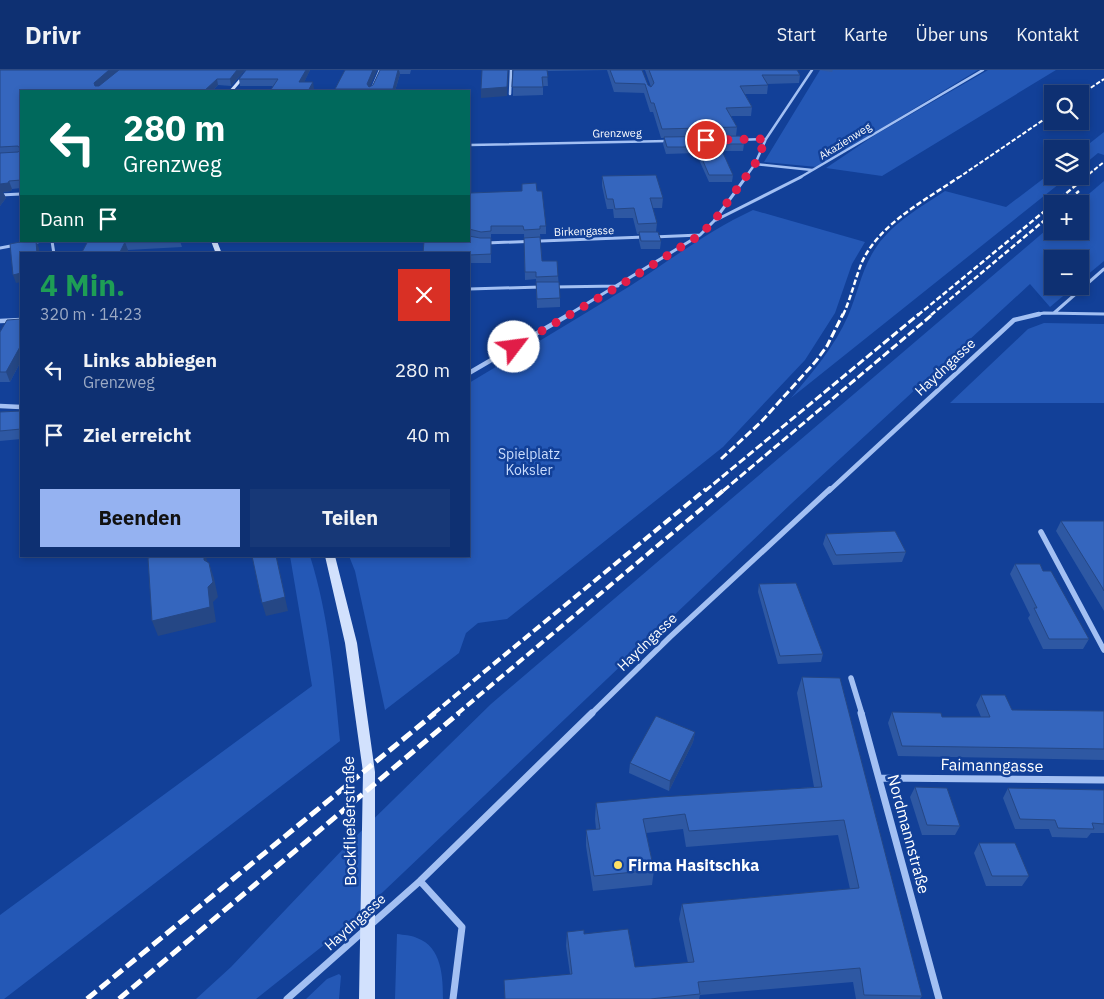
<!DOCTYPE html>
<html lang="de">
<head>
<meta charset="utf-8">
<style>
	body { margin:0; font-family:"IBM Plex Sans",sans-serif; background:#173877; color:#f1f3f6; height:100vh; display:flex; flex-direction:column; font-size:19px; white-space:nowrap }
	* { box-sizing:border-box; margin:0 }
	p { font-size:16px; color:#9ba9c4 }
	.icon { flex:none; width:28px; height:28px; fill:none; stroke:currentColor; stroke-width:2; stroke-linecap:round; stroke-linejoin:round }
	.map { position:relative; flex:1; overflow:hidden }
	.drawer { position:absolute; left:20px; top:182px; width:450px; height:305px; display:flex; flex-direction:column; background:#0e3072; border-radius:0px; box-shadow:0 2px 8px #0003,0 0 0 1px #2e4b84 }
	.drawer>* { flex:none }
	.banner { position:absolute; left:20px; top:20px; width:450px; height:152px; border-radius:0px; box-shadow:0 2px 8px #0003,0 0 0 1px #2e4b84; background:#00695c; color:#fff; overflow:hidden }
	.fabs { position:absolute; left:1044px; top:15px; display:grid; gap:10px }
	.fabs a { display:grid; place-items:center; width:45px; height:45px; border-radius:0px; background:#0e3072; box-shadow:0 2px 8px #0003,0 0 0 1px #2e4b84; font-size:25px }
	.pin { position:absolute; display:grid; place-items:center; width:42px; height:42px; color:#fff; margin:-21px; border:2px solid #fff; border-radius:50%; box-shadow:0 1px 5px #0007 }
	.me { position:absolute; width:55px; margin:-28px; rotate:60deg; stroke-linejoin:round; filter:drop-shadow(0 0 4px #0008) }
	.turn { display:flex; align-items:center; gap:18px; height:105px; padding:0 20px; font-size:22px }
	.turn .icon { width:65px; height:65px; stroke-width:2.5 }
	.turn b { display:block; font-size:35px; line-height:42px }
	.then { display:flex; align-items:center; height:48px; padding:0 20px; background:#0003; gap:10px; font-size:19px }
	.round { display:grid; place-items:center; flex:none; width:52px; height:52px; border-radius:0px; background:#173877 }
	.overview { display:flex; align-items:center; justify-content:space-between; height:85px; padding:0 20px }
	h1 { font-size:30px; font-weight:700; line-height:38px; color:#1e9e55 }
	.button { display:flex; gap:10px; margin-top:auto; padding:10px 20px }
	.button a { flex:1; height:58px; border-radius:0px; background:#95b2f1; color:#111; font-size:20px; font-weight:700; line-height:58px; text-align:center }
	.button a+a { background:#173877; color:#f1f3f6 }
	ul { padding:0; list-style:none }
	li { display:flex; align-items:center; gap:15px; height:65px; padding:0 20px }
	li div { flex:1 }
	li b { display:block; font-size:19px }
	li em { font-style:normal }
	header { display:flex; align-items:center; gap:30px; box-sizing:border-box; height:70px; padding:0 25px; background:#0e3072; border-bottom:1px solid #2e4b84 }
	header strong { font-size:24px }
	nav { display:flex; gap:28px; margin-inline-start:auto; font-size:18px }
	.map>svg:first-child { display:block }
</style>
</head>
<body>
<header>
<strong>Drivr</strong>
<nav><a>Start</a><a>Karte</a><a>Über uns</a><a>Kontakt</a></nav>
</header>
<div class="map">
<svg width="1104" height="929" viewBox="0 0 1104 929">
	<rect width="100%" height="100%" fill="#124098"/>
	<!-- green -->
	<path fill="#2458b6" d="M820,0H978L817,97L764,92Z
		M988,0H1056L882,106L826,98L875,65Z
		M1104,62V85L1098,83L1080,98V81Z
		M1052,102V106H1069L791,328C812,303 835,276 848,246C858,223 862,197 877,176C894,152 921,137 945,121L1006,137Z
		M1104,111V191L1080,211V189H1052V216H1075L1050,237L1030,214L792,433L344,859L256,929H196L231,897L345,777L491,634L1052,155V161H1080V134H1077Z
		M753,140L865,172L852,194L835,243L805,290L723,377L507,549L478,553L466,563L459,583L385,640L355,501L349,486H469V313C522,281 577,249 630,216C670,190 710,160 753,140Z
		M1044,253L1104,254V333H950L1028,259Z
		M290,486H310C329,546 334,609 340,671L4,929H0V845L312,616Z
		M397,864C404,865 411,865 417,868C442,877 443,907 443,929H395Z
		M339,904L341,906L339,929H306L327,909Z"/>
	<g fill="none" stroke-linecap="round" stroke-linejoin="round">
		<!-- minor-far4 -->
		<path stroke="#a3c0f3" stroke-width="2.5" d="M371,21L380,0
			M510,24L511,0
			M737,70L766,69
			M469,75L668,71
			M755,94L812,100
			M745,108L755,94L766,69L812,0
			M799,108L983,0"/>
		<!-- minor-far3 -->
		<path stroke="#a3c0f3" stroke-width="3" d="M0,125L21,124
			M716,150L801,107
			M653,167L700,165
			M52,171L54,184
			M30,173L42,171
			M486,173L645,167
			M0,178L16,175
			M554,217L618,216
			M469,219L541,217
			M1054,243L1104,199
			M568,245L700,165L714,151L746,107
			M1034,245L1044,243L1104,244"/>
		<!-- minor-far2 -->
		<path stroke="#a3c0f3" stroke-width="4.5" d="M0,251L21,250
			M469,303L570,244
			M0,336L21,337
			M829,421L1014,250L1039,244"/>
		<!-- minor-far1 -->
		<path stroke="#a3c0f3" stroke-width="5.5" d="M1041,462L1104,580
			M851,608L862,644
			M591,644L670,567L830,419"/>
		<!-- minor -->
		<path stroke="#a3c0f3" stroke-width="7" d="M861,643L939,929
			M880,708L1104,710
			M420,811L462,857L453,929
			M287,929L420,811L592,643"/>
		<!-- secondary -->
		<path fill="#d2e1fd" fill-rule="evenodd" d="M247,0H251L233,21H229Z
			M211,171H217L222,184H216Z
			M325,486H335L357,573L375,702V929H359L363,702L345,573Z"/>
		<!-- rail-far4 -->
		<path stroke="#fff" stroke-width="2" stroke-dasharray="4.5 2" stroke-linecap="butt" d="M1080,25L1104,9
			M958,108L1052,44
			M1084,108L1104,92"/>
		<!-- rail-far3 -->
		<path stroke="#fff" stroke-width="2.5" stroke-dasharray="5.5 2.5" stroke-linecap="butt" d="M1064,134L1079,121
			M843,245C851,228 855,209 862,192C880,153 926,130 959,107
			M918,245L1086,107
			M931,245L1052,144"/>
		<!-- rail-far2 -->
		<path stroke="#fff" stroke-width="3" stroke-dasharray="8 3" stroke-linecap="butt" d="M721,389L761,352L816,291L827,276L843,244
			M705,421L919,244
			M723,421L933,244"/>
		<!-- rail-far1 -->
		<path stroke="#fff" stroke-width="4" stroke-dasharray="9 4" stroke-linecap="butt" d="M433,644L706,419
			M457,644L725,419"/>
		<!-- rail -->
		<path stroke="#fff" stroke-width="5" stroke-dasharray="12 5" stroke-linecap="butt" d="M87,929L435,643
			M119,929L459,643"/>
	</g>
	<!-- wall -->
	<path fill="#2e58a3" d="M0,0H245L231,16L218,15L212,21H21V118L12,119L11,121L3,122L6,128L0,136Z
		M246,0H310L304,12L314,19L313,21H270L273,16H240L239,9Z
		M377,0L369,17L373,15L380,0H411L410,4H400L395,21H335V19Z
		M513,0H642L648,15L651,17L645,0H797L800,5L799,13L767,14L768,15L767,24H745L752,37L751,46H731L737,57L736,66L744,74L743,81H722L733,105L732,112H709L696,83L666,84L663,74L664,68H661L653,42H650L644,23L614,22L607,0L547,1L548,16H543V25L513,26Z
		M818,0H833L832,2Z
		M469,72L471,79V123L537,121L546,156V164H540L542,191L558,206L560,228V237L537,238L536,209L525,210L524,164H491V193H469Z
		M602,106L663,128L662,138H652L657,153L656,162L661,171L660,179H641L639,171V164H637L633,148H614L613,139H607L602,116Z
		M88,171H180L182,177L128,180L126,184H81Z
		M21,249V291L10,312H0V262Z
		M21,341V369L0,371V342Z
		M1061,451H1104V541L1056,461Z
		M826,464L906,482L902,492L833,495L823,474Z
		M1015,494L1043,501L1089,569L1083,579H1043L1028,548L1030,545L1010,504Z
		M759,514L823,584L821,592L778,594L758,522Z
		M802,607L922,926L920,929H856L853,912L700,925L699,929H505L570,904L566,876L567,862L584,864L635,897L688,893L679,849L682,834L850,819L838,765L686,777L683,759L646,763L654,800L652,815L593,821L586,776V760L596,759L595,749L596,733L814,717L797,623Z
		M981,625L1012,640L1104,641V690L898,686L888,653L892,642L942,647H981L976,635Z
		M695,662L693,672L669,721L629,703L630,693Z
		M915,717L960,756L955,765H922L910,727Z
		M1008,718L1104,720V763H1091L1087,768L1052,767L1049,759H1015L1003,728Z
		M979,773L1029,806L1022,816H986L974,783Z"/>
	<!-- shaded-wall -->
	<path fill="#254785" d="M109,0H119L97,21L94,13Z
		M237,0H245L231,16L230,9Z
		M306,0H310L301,19L299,12Z
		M373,0H377L369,19L367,14Z
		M398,0H399L400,4L395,21H393V19Z
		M508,0L507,26L481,28V19Z
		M217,9L218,15L212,21H204Z
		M313,12L314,19L313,21H308Z
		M9,111L12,119L11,121L3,122L6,128L0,136V114Z
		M36,171L39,178V184H37Z
		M125,172L128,180L126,184H119Z
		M21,203V212L16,213L13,205Z
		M21,275V291L10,312L6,302Z
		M204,486H206L207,491L209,505L204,490Z
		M276,486L288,541L266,546L262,533Z
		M209,493L214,508L218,527L213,532L216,552L158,566L152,551L208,517Z
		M695,662L693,672L669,721L670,711Z"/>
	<!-- building -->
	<path fill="#3566be" stroke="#254785" d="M0,0H109L94,13L95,16H99L119,0H237L230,9H217L204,21H21V110L9,111L8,113L0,114V83L18,82L21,80L18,76L0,77Z
		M246,0H306L299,12H313L308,21H270L278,9H239Z
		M345,0H373L367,14L369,17L373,15L380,0H398L393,19H335Z
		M482,0H508L507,17L481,19Z
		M513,0H547L548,7H542L543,17H512Z
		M610,0H642L648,15L651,17L654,13L649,0H797L800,5H762L768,15L740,16L752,37L726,38L737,57L662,59L654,33H651L645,14L615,13Z
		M740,66L744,74H719L733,105H709L697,77H667L664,67Z
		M469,72H471V123L522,121V114L536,113L537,121H542L546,156H540V159L524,160L523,156H491V161L481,162L469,159Z
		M656,105L663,128H650L657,153L638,154L634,138L615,139L613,129H607L602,106Z
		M639,162H658L661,171H641Z
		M469,166L480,168H491V184L469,185V184H423L424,171H469Z
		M540,167L542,191H557L558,206L536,207V202H525L524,168Z
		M25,171H36L37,184H21V203L13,205L10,174Z
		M88,171H135L125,172L119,184H81Z
		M536,212H559L560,228L537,229Z
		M21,249V275L6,302H0V262L7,250Z
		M21,341V359L0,361V342Z
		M1061,451H1104V521L1102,517Z
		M895,461L906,482L836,485L826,464Z
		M157,486H204V490L209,493L213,512L208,517L210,537L152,551L148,488Z
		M252,486H276L285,527L262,533Z
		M1015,494H1040L1043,501H1051L1089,569H1049L1034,538H1037Z
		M796,513L823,584L780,586L759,514Z
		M802,607L840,608L922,926L864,925L860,898L698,912L700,924L650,929H505L504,910L572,904L567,862L584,860V864L628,859L635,897L694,892L682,834L859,818L844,750L689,761L685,744L643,749L654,800L594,806L586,760L600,759L596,733L660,727L822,717Z
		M981,625H1005L1012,640L1104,641V679L902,676L892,642L941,643L942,647H990Z
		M656,646L695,662L670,711L630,693Z
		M915,717L947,718L960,756L927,755Z
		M1008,718L1104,720V754L1092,753L1094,759L1058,758L1055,750L1020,749Z
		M979,773H1015L1029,806H992Z"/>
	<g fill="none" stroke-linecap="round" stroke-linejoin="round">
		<!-- route -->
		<path stroke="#e11d48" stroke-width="9" stroke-dasharray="0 16.2" d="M514,277L619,216L700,165L714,151L755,94L766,69L706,70"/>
	</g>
	<!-- markers -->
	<circle fill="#ffe165" stroke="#124098" stroke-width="2" cx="618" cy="795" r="5"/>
	<g text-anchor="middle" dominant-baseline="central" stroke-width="5" stroke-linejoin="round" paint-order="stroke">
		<!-- far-street labels -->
		<g font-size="11" fill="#fff" stroke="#124098">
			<text transform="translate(617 63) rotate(-1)">Grenzweg</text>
			<text transform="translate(845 71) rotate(-32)">Akazienweg</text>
			<text transform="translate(584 161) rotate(-2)">Birkengasse</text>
		</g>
		<!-- street labels -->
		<g font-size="14" fill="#fff" stroke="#124098">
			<text transform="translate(945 297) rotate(-43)">Haydngasse</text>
			<text transform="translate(647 572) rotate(-44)">Haydngasse</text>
			<text transform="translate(355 852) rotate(-42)">Haydngasse</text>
		</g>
		<!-- park labels -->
		<g font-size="14" fill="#cbddfd" stroke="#124098">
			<text x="529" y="384">Spielplatz<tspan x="529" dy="16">Koksler</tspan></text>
		</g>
		<!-- near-street labels -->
		<g font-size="16" fill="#fff" stroke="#124098">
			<text transform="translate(992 695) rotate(1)">Faimanngasse</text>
			<text transform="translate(349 751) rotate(-91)">Bockfließerstraße</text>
			<text transform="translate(909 764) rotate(75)">Nordmannstraße</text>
		</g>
		<!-- near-poi labels -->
		<g font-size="16" font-weight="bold" fill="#fff" stroke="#124098" text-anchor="start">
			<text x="628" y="795">Firma Hasitschka</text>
		</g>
	</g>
</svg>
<div class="fabs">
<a><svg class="icon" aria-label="search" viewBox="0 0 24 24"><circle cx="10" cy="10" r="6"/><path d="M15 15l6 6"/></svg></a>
<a><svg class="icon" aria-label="layers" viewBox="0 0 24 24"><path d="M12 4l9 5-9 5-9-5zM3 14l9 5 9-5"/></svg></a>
<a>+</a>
<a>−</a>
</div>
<div class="pin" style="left:706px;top:70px;background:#d93025"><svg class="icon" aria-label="arrive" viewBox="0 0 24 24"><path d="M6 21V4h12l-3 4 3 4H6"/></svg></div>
<svg class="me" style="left:514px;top:277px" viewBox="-20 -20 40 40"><circle r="19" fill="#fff"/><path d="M0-13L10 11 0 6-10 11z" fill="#e11d48"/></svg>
<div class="banner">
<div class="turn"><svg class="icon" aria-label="left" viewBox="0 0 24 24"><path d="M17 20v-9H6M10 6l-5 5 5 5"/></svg><div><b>280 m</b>Grenzweg</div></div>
<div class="then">Dann<svg class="icon" aria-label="arrive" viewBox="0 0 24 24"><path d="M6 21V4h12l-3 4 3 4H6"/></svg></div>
</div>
<section class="drawer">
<div class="overview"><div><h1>4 Min.</h1><p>320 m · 14:23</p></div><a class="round" style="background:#d93025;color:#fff"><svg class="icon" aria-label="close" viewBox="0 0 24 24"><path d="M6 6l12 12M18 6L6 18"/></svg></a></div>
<ul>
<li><svg class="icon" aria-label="left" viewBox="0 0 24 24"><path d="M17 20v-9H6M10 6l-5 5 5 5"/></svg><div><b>Links abbiegen</b><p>Grenzweg</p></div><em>280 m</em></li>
<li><svg class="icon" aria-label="arrive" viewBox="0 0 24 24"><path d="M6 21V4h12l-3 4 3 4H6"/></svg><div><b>Ziel erreicht</b></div><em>40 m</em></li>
</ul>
<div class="button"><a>Beenden</a><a>Teilen</a></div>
</section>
</div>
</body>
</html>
